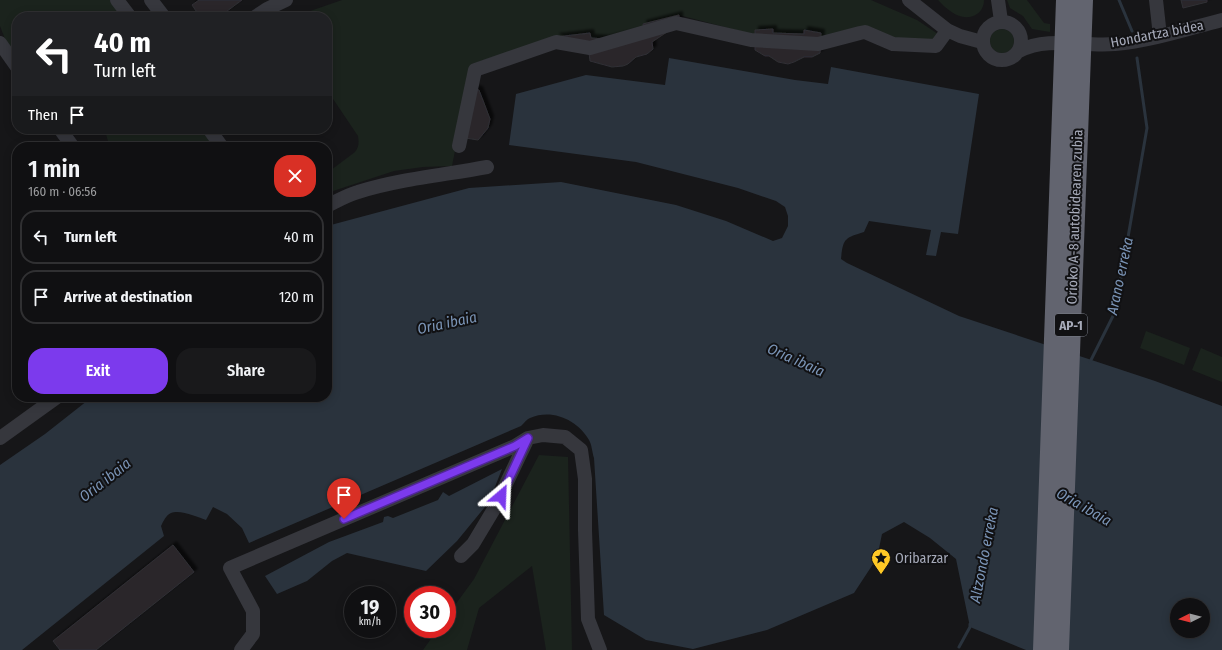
<!DOCTYPE html>
<html lang="en">
<head>
<meta charset="utf-8">
<style>
	body { margin:0; font-family:"Fira Sans Condensed",sans-serif; background:#19191b; color:#f1f3f6; height:100vh; display:flex; flex-direction:column; font-size:15px; white-space:nowrap }
	* { box-sizing:border-box; margin:0 }
	p { font-size:13px; color:#9c9d9f }
	.icon { flex:none; width:22px; height:22px; fill:none; stroke:currentColor; stroke-width:2; stroke-linecap:round; stroke-linejoin:round }
	.map { position:relative; flex:1; overflow:hidden }
	.panel { position:absolute; left:12px; top:142px; width:320px; height:260px; display:flex; flex-direction:column; background:#101012; border-radius:16px; box-shadow:0 2px 10px #0003,0 0 0 1px #303032 }
	.panel>* { flex:none }
	.hud { position:absolute; left:12px; top:12px; width:320px; height:122px; border-radius:16px; box-shadow:0 2px 10px #0003,0 0 0 1px #303032; background:#202124; color:#fff; overflow:hidden }
	.needle { width:26px; rotate:264deg }
	.fabs { position:absolute; left:1170px; top:598px; display:grid; gap:8px }
	.fabs a { display:grid; place-items:center; width:40px; height:40px; border-radius:50%; background:#101012; box-shadow:0 2px 10px #0003,0 0 0 1px #303032; font-size:20px }
	.speed { position:absolute; left:344px; top:586px; display:flex; gap:8px; font-size:20px; font-weight:700; text-align:center }
	.speed>* { display:grid; place-content:center; width:52px; height:52px; border-radius:50%; background:#101012; box-shadow:0 2px 10px #0003,0 0 0 1px #303032; line-height:1 }
	.speed small { font-size:10px; font-weight:400 }
	.speed .limit { border:6px solid #d22; background:#fff; color:#111 }
	.pin { position:absolute; display:grid; place-items:center; width:34px; height:34px; color:#fff; margin:-41px -17px; border-radius:50% 50% 50% 0; rotate:-45deg; box-shadow:0 0 4px #0007 }
	.pin .icon { rotate:45deg }
	.me { position:absolute; width:44px; margin:-22px; rotate:26deg; stroke-linejoin:round; filter:drop-shadow(0 0 3px #0008) }
	.turn { display:flex; align-items:center; gap:14px; height:84px; padding:0 16px; font-size:18px }
	.turn .icon { width:52px; height:52px; stroke-width:2.5 }
	.turn b { display:block; font-size:28px; line-height:34px }
	.then { display:flex; align-items:center; height:38px; padding:0 16px; background:#0003; gap:8px; font-size:15px }
	.round { display:grid; place-items:center; flex:none; width:42px; height:42px; border-radius:16px; background:#19191b }
	.summary { display:flex; align-items:center; justify-content:space-between; height:68px; padding:0 16px }
	h1 { font-size:24px; font-weight:600; line-height:30px }
	.button { display:flex; gap:8px; margin-top:auto; padding:8px 16px }
	.button a { flex:1; height:46px; border-radius:16px; background:#7c3aed; color:#fff; font-size:16px; font-weight:600; line-height:46px; text-align:center }
	.button a+a { background:#19191b; color:#f1f3f6 }
	ul { padding:0; list-style:none }
	li { display:flex; align-items:center; gap:12px; height:54px; margin:0 8px 6px; padding:0 8px; border:2px solid #303032; border-radius:16px }
	li div { flex:1 }
	li b { display:block; font-size:15px }
	li em { font-style:normal }
	.map>svg:first-child { display:block }
</style>
</head>
<body>
<div class="map">
<svg width="1222" height="650" viewBox="0 0 1222 650">
	<defs>
		<filter id="shadow"><feDropShadow dx="3.5" dy="-3.5" stdDeviation="1" flood-color="#0009"/></filter>
	</defs>
	<rect width="100%" height="100%" fill="#161618"/>
	<!-- green -->
	<path fill="#1b231d" d="M0,0H115L127,17H17V57L5,39L0,26Z
		M342,0H871L917,20L938,34L934,40L821,38V33L805,30L804,34L773,33L772,29L756,30L755,35L679,15L643,24L644,30L606,39L591,38L590,33L556,37L472,64L452,166L423,167L394,171L327,193V173L355,152C359,147 359,142 358,136L327,90V17H293Z
		M938,0H984C984,5 982,11 977,14C963,23 948,11 938,0Z
		M1007,0H1027L1044,23L1050,24V32L1032,29L1023,16L1010,8Z
		M990 41a12 12 0 1 1 24 0a12 12 0 1 1-24 0Z
		M107,129H206L219,147H107L108,141L105,131Z
		M1146,331L1190,348L1184,365L1140,348Z
		M1201,348L1222,357V382L1192,370Z
		M539,455L568,457L572,650H546L532,566L479,608L467,650H423L438,629H447V616L474,579Z"/>
	<!-- water -->
	<path fill="#2a333d" fill-rule="evenodd" d="M669,58L795,80L828,84L831,67L979,94L958,234L941,232L936,256L926,255L931,230L869,221L864,232C845,238 843,238 841,259L847,263L959,316L1155,381L1222,406V650H1026L970,627L956,559L930,538L904,522L882,534L877,558L854,593L767,630L693,649L646,640L604,615L594,458C592,452 592,445 589,440C578,420 552,408 530,418C527,419 524,423 521,426L249,543L242,528L227,514L213,507L206,520C198,517 180,509 171,513C166,515 163,522 161,526L164,536L22,650H0V465L45,434L92,397H327V226L469,188L561,182L676,205L726,221L773,241L782,238L788,226V216L785,207L776,201L738,188L636,162L509,145L516,94L586,75L665,85ZM1177,605H1203V631H1177Z
		M502,469L489,502L457,541L426,571L347,553L332,561L307,581L277,594L265,576L329,542L383,522L384,517L388,516L393,518L438,500L443,492L449,496Z"/>
	<g fill="none" stroke-linecap="round" stroke-linejoin="round">
		<!-- stream -->
		<path stroke="#2a333d" stroke-width="3" d="M1119,0L1132,31
			M1090,362L1115,312L1147,128L1137,58
			M959,647L970,627V624"/>
	</g>
	<!-- building -->
	<path fill="#29282c" stroke="#302f34" filter="url(#shadow)" d="M199,0H242L219,17H200L192,5Z
		M1181,0H1207V2L1183,8Z
		M679,15V24L652,42L653,49L647,54L636,57L628,64L623,66L612,67L590,61L589,53L556,37L590,33L591,38L606,39L644,30L643,24Z
		M773,29V33L804,34V30L821,33L820,53L812,57H804L794,62L788,64L778,62L769,56H765L755,50V30Z
		M474,89L479,90L490,119L488,128L478,140L465,138Z
		M173,545L194,572L96,650H60L53,641Z"/>
	<g fill="none" stroke-linecap="round" stroke-linejoin="round">
		<!-- minor -->
		<path stroke="#36373d" stroke-width="14" d="M117,0L130,17
			M151,0L164,17
			M909,0L947,30L960,36L982,42
			M998,0L1001,21
			M1156,0L1160,36
			M255,17L267,9L286,0
			M983 41a19 19 0 1 1 38 0a19 19 0 1 1-38 0Z
			M0,43L17,67
			M1019,51C1048,36 1083,47 1115,44C1151,41 1187,29 1222,20
			M60,129L73,147
			M209,129L222,147
			M459,146L475,70L556,42L590,48L676,23L751,40L818,44L860,33L865,32L893,44L936,46L944,35
			M327,206C337,201 347,195 358,192C400,179 444,175 487,167
			M0,438L57,397
			M461,556L473,544L494,509L528,438
			M241,650L253,634V611L230,568L515,446L528,438L543,435L565,437L581,450L585,479V530L588,619L600,650"/>
		<!-- highway-bridge -->
		<path stroke="#62646f" stroke-width="20" d="M1043,650L1066,0
			M1059,650L1083,0"/>
	</g>
	<g fill="none" stroke-linecap="round" stroke-linejoin="round">
		<!-- route casing -->
		<g stroke="#51269a" stroke-width="10">
			<path id="route" d="M344,519L515,446L528,438L501,496"/>
		</g>
		<!-- route -->
		<use href="#route" stroke="#7c3aed" stroke-width="7"/>
	</g>
	<!-- icons -->
	<defs>
		<g id="sight-pin" transform="scale(1)"><path d="M0 17L-7.5 6A9.5 9.5 0 1 1 7.5 6Z" fill="#ffc926" stroke="#111113"/><path d="M0-6L1.8-2.2L6-1.7L2.9 1.2L3.7 5.4L0 3.3L-3.7 5.4L-2.9 1.2L-6-1.7L-1.8-2.2Z" fill="#111"/></g>
	</defs>
	<g fill-rule="evenodd">
		<use href="#sight-pin" x="881" y="558"/>
	</g>
	<g text-anchor="middle" dominant-baseline="central" stroke-width="4" stroke-linejoin="round" paint-order="stroke">
		<!-- shield labels -->
		<rect fill="#111113" stroke="#797c87" stroke-width="1" x="1055" y="314" width="32" height="22" rx="3"/>
		<g font-size="13" font-weight="bold" fill="#a6aab9">
			<text x="1071" y="325">AP-1</text>
		</g>
		<!-- street labels -->
		<g font-size="14" fill="#a6aab9" stroke="#111113">
			<text transform="translate(1157 34) rotate(-11)">Hondartza bidea</text>
			<text transform="translate(1075 217) rotate(-88)">Orioko A-8 autobidearen zubia</text>
		</g>
		<!-- poi labels -->
		<g font-size="14" fill="#a6aab9" stroke="#111113" text-anchor="start">
			<text x="895" y="558">Oribarzar</text>
		</g>
		<!-- water labels -->
		<g font-size="15" font-style="italic" fill="#7b95b7" stroke="#111113">
			<text transform="translate(1120 276) rotate(-78)">Arano erreka</text>
			<text transform="translate(447 323) rotate(-12)">Oria ibaia</text>
			<text transform="translate(796 360) rotate(24)">Oria ibaia</text>
			<text transform="translate(105 480) rotate(-38)">Oria ibaia</text>
			<text transform="translate(1084 507) rotate(30)">Oria ibaia</text>
			<text transform="translate(984 555) rotate(-79)">Altzondo erreka</text>
		</g>
	</g>
</svg>
<div class="fabs">
<a><svg class="needle" viewBox="-14 -14 28 28"><path d="M0-13l5 13h-10z" fill="#e53935"/><path d="M0 13l5-13h-10z" fill="#9c9d9f"/></svg></a>
</div>
<div class="speed"><div>19<small>km/h</small></div><div class="limit">30</div></div>
<div class="pin" style="left:344px;top:519px;background:#d93025"><svg class="icon" aria-label="arrive" viewBox="0 0 24 24"><path d="M6 21V4h12l-3 4 3 4H6"/></svg></div>
<svg class="me" style="left:501px;top:496px" viewBox="-20 -20 40 40"><path d="M0-17L14 15 0 8-14 15z" fill="#7c3aed" stroke="#fff" stroke-width="4"/></svg>
<div class="hud">
<div class="turn"><svg class="icon" aria-label="left" viewBox="0 0 24 24"><path d="M17 20v-9H6M10 6l-5 5 5 5"/></svg><div><b>40 m</b>Turn left</div></div>
<div class="then">Then<svg class="icon" aria-label="arrive" viewBox="0 0 24 24"><path d="M6 21V4h12l-3 4 3 4H6"/></svg></div>
</div>
<section class="panel">
<div class="summary"><div><h1>1 min</h1><p>160 m · 06:56</p></div><a class="round" style="background:#d93025;color:#fff"><svg class="icon" aria-label="close" viewBox="0 0 24 24"><path d="M6 6l12 12M18 6L6 18"/></svg></a></div>
<ul>
<li><svg class="icon" aria-label="left" viewBox="0 0 24 24"><path d="M17 20v-9H6M10 6l-5 5 5 5"/></svg><div><b>Turn left</b></div><em>40 m</em></li>
<li><svg class="icon" aria-label="arrive" viewBox="0 0 24 24"><path d="M6 21V4h12l-3 4 3 4H6"/></svg><div><b>Arrive at destination</b></div><em>120 m</em></li>
</ul>
<div class="button"><a>Exit</a><a>Share</a></div>
</section>
</div>
</body>
</html>
